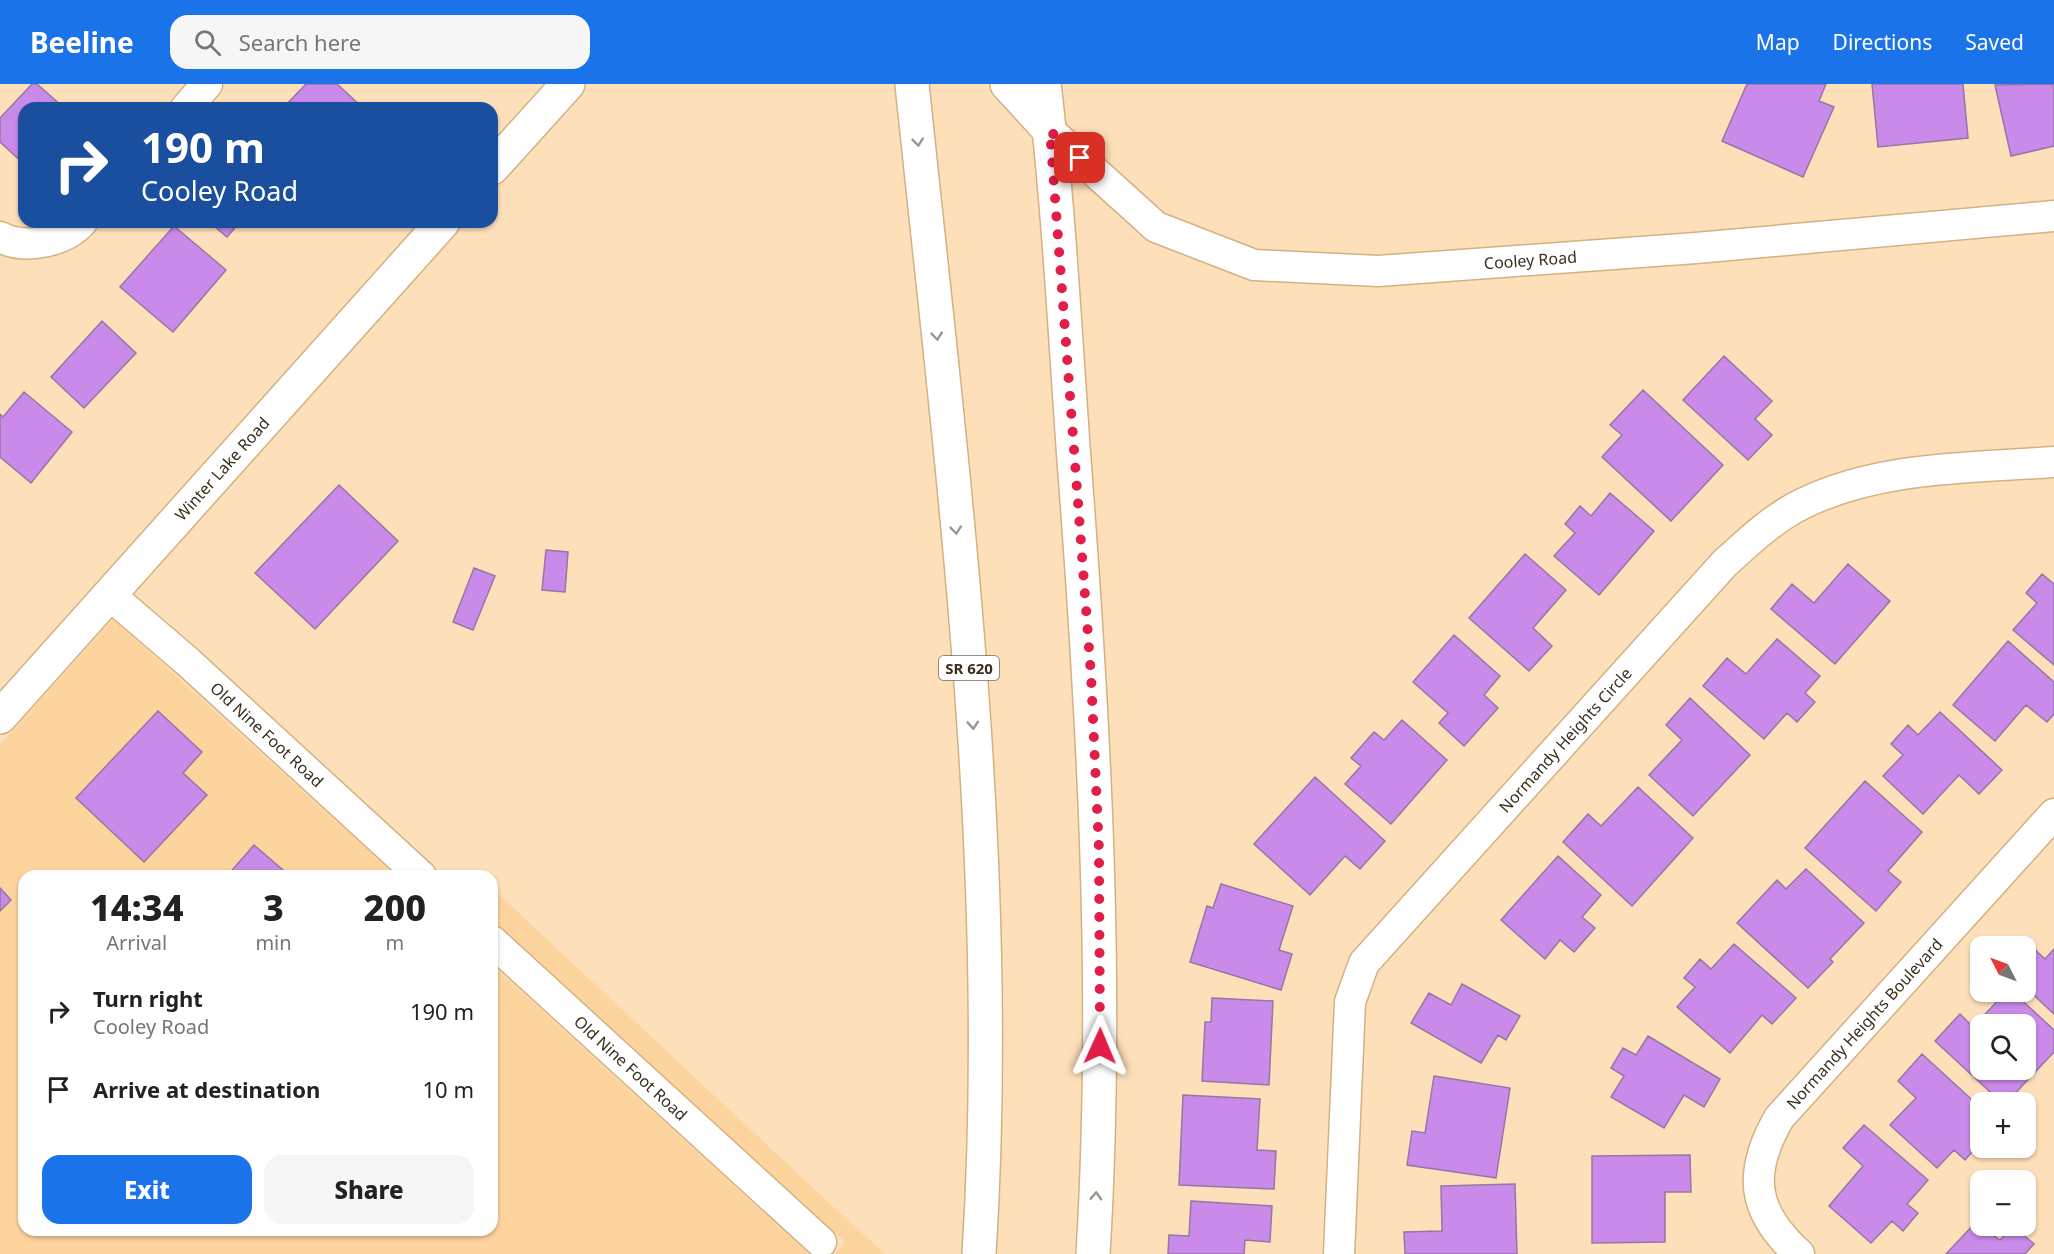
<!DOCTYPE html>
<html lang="en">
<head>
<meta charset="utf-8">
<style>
	body { margin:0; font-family:"Noto Sans",sans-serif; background:#f6f6f6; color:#222; height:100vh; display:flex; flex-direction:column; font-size:22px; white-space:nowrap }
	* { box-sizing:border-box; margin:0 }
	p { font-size:20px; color:#767676 }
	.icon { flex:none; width:33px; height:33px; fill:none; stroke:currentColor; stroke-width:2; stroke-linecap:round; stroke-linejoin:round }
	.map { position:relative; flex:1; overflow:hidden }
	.panel { position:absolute; left:18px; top:786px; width:480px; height:366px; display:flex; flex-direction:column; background:#fff; border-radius:18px; box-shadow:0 2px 4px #0004 }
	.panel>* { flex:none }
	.top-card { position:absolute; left:18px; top:18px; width:480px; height:126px; border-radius:18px; box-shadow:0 2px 4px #0004; background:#1a4fa0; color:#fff; overflow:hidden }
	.needle { width:39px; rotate:312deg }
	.fabs { position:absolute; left:1970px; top:852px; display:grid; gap:12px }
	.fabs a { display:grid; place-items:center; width:66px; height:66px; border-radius:12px; background:#fff; box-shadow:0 2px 4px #0004; font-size:30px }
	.pin { position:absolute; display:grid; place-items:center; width:51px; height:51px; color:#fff; margin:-26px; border-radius:12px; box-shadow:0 3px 9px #0006 }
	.me { position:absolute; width:66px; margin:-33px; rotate:1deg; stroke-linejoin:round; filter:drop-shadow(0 0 4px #0008) }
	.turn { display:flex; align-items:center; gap:21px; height:126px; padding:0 24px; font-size:27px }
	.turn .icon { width:78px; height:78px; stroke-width:2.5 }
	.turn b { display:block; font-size:42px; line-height:51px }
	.eta { display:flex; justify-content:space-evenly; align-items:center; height:102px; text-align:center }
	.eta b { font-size:36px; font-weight:800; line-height:42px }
	.primary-button { display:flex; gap:12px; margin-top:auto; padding:12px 24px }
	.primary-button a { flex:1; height:69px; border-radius:18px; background:#1a73e8; color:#fff; font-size:24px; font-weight:800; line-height:69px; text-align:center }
	.primary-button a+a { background:#f6f6f6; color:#222 }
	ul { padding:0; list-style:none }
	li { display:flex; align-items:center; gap:18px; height:78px; padding:0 24px }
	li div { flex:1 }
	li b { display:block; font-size:22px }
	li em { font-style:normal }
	header { display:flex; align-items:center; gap:36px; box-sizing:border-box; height:84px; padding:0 30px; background:#1a73e8; color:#fff }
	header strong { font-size:28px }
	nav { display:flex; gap:33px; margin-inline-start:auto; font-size:21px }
	.search { width:420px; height:54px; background:#f6f6f6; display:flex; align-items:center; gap:15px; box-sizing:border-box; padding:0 21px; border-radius:18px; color:#767676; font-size:22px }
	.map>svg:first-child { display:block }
</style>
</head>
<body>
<header>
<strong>Beeline</strong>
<div class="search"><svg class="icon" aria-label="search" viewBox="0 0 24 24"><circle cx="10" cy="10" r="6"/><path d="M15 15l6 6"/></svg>Search here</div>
<nav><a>Map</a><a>Directions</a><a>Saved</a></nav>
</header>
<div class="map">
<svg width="2054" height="1170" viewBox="0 0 2054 1170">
	<rect width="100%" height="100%" fill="#fddfba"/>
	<!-- built -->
	<path fill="#fdd49e" d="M113,535L396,792H24V1146H492V881L809,1170H0V661Z
		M492,804L840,1129L885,1170H835L845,1158L492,835Z"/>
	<!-- building -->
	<path fill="#ca8aea" stroke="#9477a3" stroke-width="1.5" fill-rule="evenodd" d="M32,0H37L64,24H24V80L0,58V34Z
		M306,0H337L363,24H283Z
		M1747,0H1826L1819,17L1834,23L1803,93L1722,57Z
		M1872,0H1963L1968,54L1878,63Z
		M2054,0V62L2011,72L1995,1Z
		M209,138H240L227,153Z
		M174,142L226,186L173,248L120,203Z
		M102,237L136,269L84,324L51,293Z
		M1724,272L1772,317L1755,335L1772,351L1748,376L1683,316Z
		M1643,306L1723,381L1671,437L1602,373L1622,351L1610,341Z
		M24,308L72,348L31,399L0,373V330L3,333Z
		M339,401L398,457L315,545L255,489Z
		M1610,409L1654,447L1599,511L1554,472L1575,449L1565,440L1580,422L1591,432Z
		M546,466L568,468L565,508L542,506Z
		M1525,470L1566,506L1533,544L1552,562L1529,587L1469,534Z
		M1848,480L1890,517L1835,580L1771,525L1792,500L1814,519Z
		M474,484L495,492L473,546L453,538Z
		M2042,490L2054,500V581L2013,546L2037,519L2026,509Z
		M1454,551L1500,592L1484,611L1498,624L1464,662L1439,639L1448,629L1413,598Z
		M1777,555L1820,592L1805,609L1815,618L1797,638L1787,629L1764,655L1703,602L1727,574L1746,590Z
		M2008,557L2054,598V630L2047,638L2026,621L1995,657L1953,621Z
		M1690,614L1750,671L1693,732L1649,691L1682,656L1666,641Z
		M158,627L202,668L183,689L207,711L144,778L76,714Z
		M1940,628L2002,686L1979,710L1959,691L1923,730L1883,692L1903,671L1891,660L1908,641L1918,651Z
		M1402,636L1447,676L1391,740L1345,700L1361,682L1351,674L1374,648L1384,656Z
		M1315,693L1385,757L1360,785L1345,772L1310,811L1254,760Z
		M1865,697L1922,748L1888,787L1901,798L1876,827L1805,764Z
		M1638,703L1693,754L1632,822L1563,758L1588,730L1601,742Z
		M254,761L290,792H227Z
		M1558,772L1601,811L1582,833L1595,844L1574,868L1560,856L1545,875L1501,836Z
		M1806,785L1864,839L1830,875L1833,878L1808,904L1737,839L1777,796L1786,805Z
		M1221,800L1293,822L1279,866L1292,870L1281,906L1190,878L1207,822L1213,824Z
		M0,804L11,816L0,827Z
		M2026,857L2045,875L2054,865V930L2025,903V862H2021Z
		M1734,860L1796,914L1772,940L1762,931L1730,969L1677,923L1695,903L1684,894L1700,875L1711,885Z
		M1462,900L1520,932L1506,956L1498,951L1481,979L1411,939L1429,909L1451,921Z
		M2006,908H2013L2054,946V968L2007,1018H2001L1935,957L1960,930L1973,943ZM1980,940H2025V986H1980Z
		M1212,914L1273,917L1269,1001L1202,997L1205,938H1211Z
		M1648,952L1720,995L1704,1023L1684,1011L1664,1044L1611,1013L1624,992L1611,984L1623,964L1636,971Z
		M1922,970L1980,1023V1036L1972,1045L1980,1052V1059L1965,1076L1954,1066L1937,1084L1890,1041L1916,1014L1898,997Z
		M1434,992L1510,1004L1496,1094L1407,1081L1412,1047L1425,1049Z
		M1183,1011L1260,1015L1257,1066L1276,1067L1274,1105L1179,1101Z
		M1864,1041L1928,1096L1907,1120L1918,1129L1903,1147L1892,1137L1871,1159L1829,1122L1863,1082L1843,1064Z
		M1690,1071L1691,1108H1665V1158L1592,1159V1072Z
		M1515,1100L1517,1170H1405L1404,1148L1442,1147L1441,1102Z
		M1191,1117L1272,1122L1270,1158L1245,1156L1244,1170H1168L1169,1151L1189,1152Z
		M1978,1136L1980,1142L2000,1156L2013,1142L2034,1160L2025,1170H1946Z"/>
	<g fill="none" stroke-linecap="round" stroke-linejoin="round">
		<!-- street casing -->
		<g stroke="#d4b183" stroke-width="33">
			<g id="street">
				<path d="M186,24L207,0"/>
				<path id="s1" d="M1050,47L1156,143L1254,181L1378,187L1696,164L2054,132"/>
				<path d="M0,153C24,166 64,158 82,138"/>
				<path id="s2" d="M110,511L188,578L421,792"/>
				<path id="s3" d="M492,857L821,1158"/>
				<path id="s4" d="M1339,1170L1350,918L1364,879L1724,480C1748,458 1773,434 1804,419C1881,382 1970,384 2054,378"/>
				<path id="s5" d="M1799,1170C1751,1127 1748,1088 1779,1034L2054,730"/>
			</g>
		</g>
		<!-- secondary casing -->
		<g stroke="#d4b183" stroke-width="36">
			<g id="secondary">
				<path d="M492,84L568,0"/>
				<path id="s6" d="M0,633L443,138"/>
			</g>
		</g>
		<!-- primary casing -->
		<g stroke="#d4b183" stroke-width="36">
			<path id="primary" d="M912,0C952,386 1004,782 979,1170
				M1007,0L1050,47
				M1044,0C1059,125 1065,251 1074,376C1094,640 1109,905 1093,1170"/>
		</g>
		<!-- street -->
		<use href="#street" stroke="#fff" stroke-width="30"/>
		<!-- secondary -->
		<use href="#secondary" stroke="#fff" stroke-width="33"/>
		<!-- primary -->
		<use href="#primary" stroke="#fff" stroke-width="33"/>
	</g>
	<!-- one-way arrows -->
	<defs><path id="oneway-chevron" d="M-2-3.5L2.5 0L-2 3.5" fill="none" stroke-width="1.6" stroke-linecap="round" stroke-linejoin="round" transform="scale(1.5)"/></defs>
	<g stroke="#9d968c">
		<use href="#oneway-chevron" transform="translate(918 58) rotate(84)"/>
		<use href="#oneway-chevron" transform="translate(937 252) rotate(84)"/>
		<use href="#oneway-chevron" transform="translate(956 446) rotate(84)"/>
		<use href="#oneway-chevron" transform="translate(973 641) rotate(86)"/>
		<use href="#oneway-chevron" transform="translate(1096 1112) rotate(-88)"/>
	</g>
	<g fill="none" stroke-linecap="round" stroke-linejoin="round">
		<!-- route -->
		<path stroke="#e11d48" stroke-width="10" stroke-dasharray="0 18" d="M1080,74L1050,47L1091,591L1099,766L1100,962"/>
	</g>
	<g text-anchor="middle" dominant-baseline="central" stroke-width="5" stroke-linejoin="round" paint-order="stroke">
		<!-- shield labels -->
		<rect fill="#fff" stroke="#766c5f" stroke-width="1.5" x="939" y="572" width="60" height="24" rx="4.5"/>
		<g font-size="15" font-weight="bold" fill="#3b2d1a">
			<text x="969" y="584">SR 620</text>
		</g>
		<!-- street labels -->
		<g font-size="16" fill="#3b2d1a" stroke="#fff">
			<text stroke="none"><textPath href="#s1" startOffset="525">Cooley Road</textPath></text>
			<text stroke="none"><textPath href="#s6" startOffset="333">Winter Lake Road</textPath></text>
			<text stroke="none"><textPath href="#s2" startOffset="210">Old Nine Foot Road</textPath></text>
			<text stroke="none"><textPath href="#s4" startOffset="594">Normandy Heights Circle</textPath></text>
			<text stroke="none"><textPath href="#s5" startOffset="280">Normandy Heights Boulevard</textPath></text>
			<text stroke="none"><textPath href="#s3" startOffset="188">Old Nine Foot Road</textPath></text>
		</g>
	</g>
</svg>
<div class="fabs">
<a><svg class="needle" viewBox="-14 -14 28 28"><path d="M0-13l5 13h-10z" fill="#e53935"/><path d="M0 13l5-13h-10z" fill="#767676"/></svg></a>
<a><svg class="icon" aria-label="search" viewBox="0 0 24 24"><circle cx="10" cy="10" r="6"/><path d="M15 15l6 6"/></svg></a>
<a>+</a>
<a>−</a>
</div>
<div class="pin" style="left:1080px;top:74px;background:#d93025"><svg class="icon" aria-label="arrive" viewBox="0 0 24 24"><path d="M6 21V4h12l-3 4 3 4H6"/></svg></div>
<svg class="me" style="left:1100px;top:962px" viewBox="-20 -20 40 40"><path d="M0-17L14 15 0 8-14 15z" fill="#e11d48" stroke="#fff" stroke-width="4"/></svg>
<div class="top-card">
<div class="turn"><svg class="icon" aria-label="right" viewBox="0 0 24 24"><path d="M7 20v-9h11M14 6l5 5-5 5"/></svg><div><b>190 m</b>Cooley Road</div></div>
</div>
<section class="panel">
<div class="eta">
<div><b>14:34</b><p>Arrival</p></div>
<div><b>3</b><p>min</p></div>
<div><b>200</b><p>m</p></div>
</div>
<ul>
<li><svg class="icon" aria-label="right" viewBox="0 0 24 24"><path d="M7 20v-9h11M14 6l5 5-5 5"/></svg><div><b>Turn right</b><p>Cooley Road</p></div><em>190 m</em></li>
<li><svg class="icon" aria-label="arrive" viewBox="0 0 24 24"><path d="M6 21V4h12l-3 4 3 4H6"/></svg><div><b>Arrive at destination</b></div><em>10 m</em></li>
</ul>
<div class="primary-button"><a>Exit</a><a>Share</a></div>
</section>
</div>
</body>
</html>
